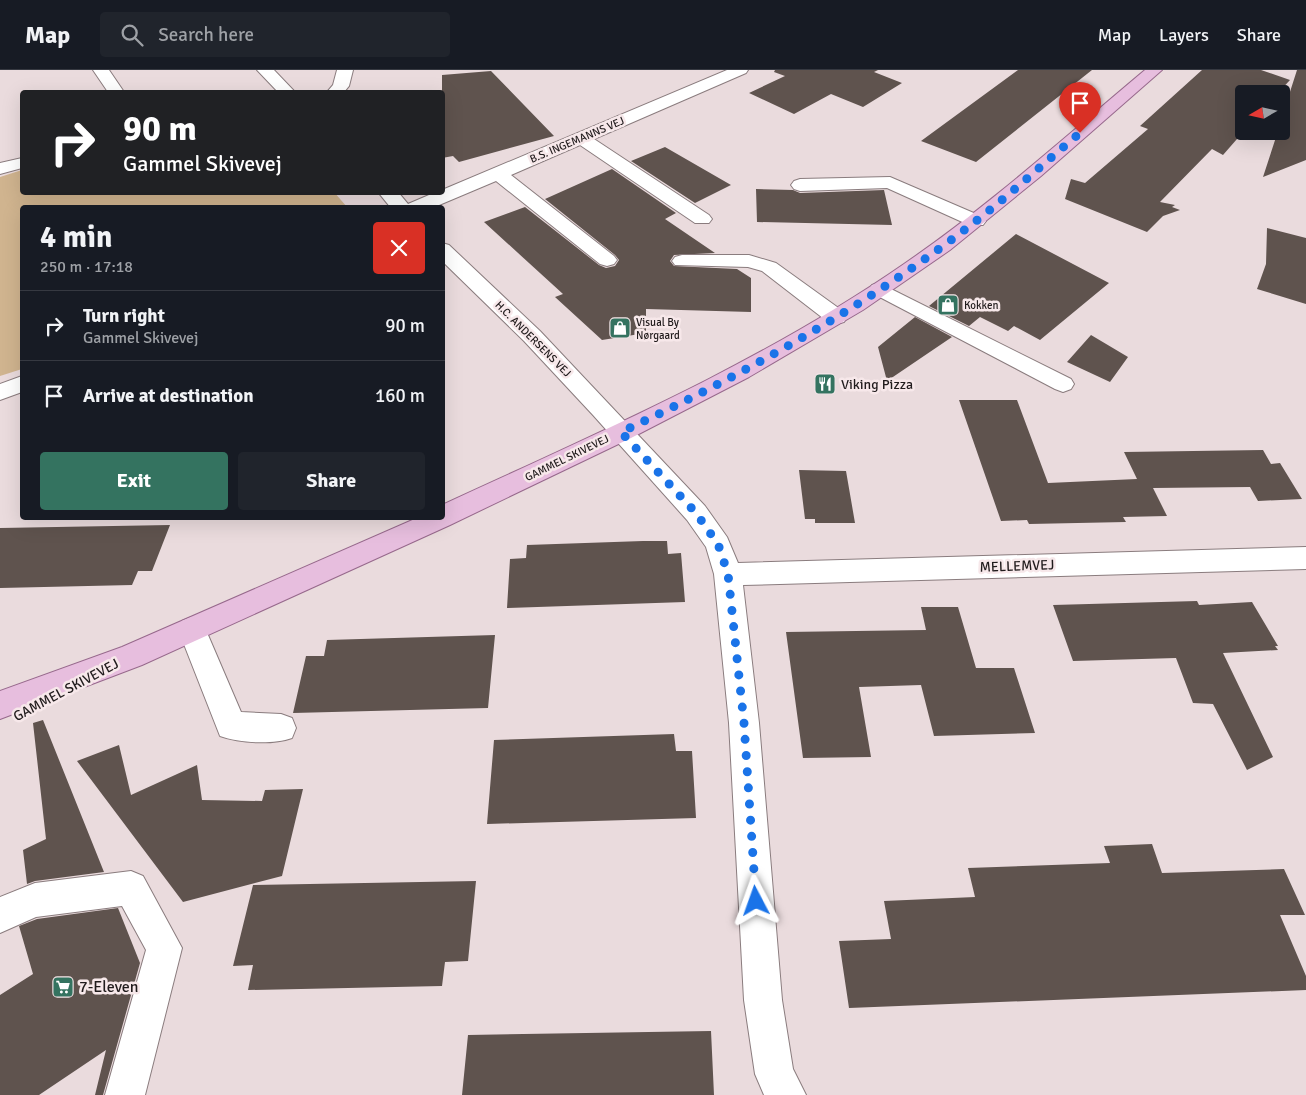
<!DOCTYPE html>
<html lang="en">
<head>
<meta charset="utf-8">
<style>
	body { margin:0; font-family:Signika,sans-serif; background:#20242c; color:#f1f3f6; height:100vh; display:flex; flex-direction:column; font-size:19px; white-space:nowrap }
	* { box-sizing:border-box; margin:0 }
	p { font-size:16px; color:#9ea1a6 }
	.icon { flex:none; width:28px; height:28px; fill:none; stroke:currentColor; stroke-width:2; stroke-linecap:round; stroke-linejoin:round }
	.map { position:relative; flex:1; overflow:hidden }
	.details { position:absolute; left:20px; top:135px; width:425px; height:315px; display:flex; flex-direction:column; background:#171b24; border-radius:5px; box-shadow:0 5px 20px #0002 }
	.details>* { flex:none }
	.guide { position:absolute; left:20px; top:20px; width:425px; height:105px; border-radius:5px; box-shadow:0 5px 20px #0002; background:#202124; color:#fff; overflow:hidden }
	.needle { width:32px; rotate:261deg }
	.tools { position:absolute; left:1235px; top:15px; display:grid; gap:10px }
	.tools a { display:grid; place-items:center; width:55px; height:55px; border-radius:5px; background:#171b24; box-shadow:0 5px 20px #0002; font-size:25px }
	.pin { position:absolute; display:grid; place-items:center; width:42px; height:42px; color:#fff; margin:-51px -21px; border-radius:50% 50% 50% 0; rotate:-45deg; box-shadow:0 0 5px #0007 }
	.pin .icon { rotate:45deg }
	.me { position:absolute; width:55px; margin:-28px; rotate:356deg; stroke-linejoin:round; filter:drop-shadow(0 0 4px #0008) }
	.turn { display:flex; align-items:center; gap:18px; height:105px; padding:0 20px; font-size:22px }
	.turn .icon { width:65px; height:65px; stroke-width:2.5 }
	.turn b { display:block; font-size:35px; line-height:42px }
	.round { display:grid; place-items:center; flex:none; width:52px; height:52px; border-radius:5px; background:#20242c }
	.summary { display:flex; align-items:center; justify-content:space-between; height:85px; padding:0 20px }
	h1 { font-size:30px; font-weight:700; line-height:38px }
	.cta { display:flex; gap:10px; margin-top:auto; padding:10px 20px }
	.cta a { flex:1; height:58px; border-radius:5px; background:#347360; color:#fff; font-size:20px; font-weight:700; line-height:58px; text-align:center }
	.cta a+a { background:#20242c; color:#f1f3f6 }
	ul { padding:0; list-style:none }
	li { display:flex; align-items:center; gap:15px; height:70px; padding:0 20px; border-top:1px solid #363941 }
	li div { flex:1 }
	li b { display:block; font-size:19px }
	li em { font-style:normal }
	header { display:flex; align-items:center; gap:30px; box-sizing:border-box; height:70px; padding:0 25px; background:#171b24; border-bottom:1px solid #363941 }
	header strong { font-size:24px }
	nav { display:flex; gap:28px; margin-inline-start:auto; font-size:18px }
	.search { width:350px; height:45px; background:#20242c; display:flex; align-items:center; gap:12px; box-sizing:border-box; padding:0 18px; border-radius:5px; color:#9ea1a6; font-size:19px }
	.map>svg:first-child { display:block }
</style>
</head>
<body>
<header>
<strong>Map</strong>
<div class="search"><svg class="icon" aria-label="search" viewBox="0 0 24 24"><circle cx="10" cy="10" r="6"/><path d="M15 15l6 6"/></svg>Search here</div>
<nav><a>Map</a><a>Layers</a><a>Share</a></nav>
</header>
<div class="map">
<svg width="1306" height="1025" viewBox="0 0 1306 1025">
	<rect width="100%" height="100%" fill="#eadbdd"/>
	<!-- green -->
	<path fill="#d0b48f" d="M22,100V122H334L347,137L22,138V299L0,306V107Z"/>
	<!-- building -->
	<path fill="#5f534e" d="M775,0H878L874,2L902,13L863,37L831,24L794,44L749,23L785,6L774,2Z
		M1018,0H1092L976,92L921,71Z
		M1202,0H1261L1290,10L1277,24H1244V61L1223,85L1212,79L1160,132L1175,135L1172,137L1180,140L1163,146L1147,162L1065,129L1071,109L1085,113L1148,59L1140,56Z
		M1297,0H1306V90L1263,107L1278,61H1281V50Z
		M491,1L554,66L459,92L453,86L442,88V5Z
		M665,77L731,115L695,133L631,91Z
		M612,99L676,143L665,149L715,183L674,185L670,191L674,196L737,199L751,208V242L646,239V263L602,270L555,227L563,224L484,152L525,137L599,195L606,198L615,196L619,190L615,185L545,129Z
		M756,119L793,120L800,123L884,120L892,155L757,152Z
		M1267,158L1306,168V234L1257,219L1266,194Z
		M1016,164L1109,213L1040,270L1014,256L1008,261L980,247L969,256L929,236Z
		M915,247L952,267L887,311L878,277Z
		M1091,265L1128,287L1110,312L1067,292Z
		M959,330H1017L1048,413L1137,409L1124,382L1263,380L1271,394L1280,393L1302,429L1258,431L1250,417L1153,418L1167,446L1123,447L1126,452L1029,454L1027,450L1001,451Z
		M799,400L846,401L855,453H815V449H805Z
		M170,455L152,501H138L132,515L0,518V458Z
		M643,471H667L668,484L681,483L685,532L507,538L510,489L526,488L527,475Z
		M1197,531L1199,535L1252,532L1278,576H1275L1278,580L1223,583L1273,687L1247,700L1213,634L1193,633L1176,588L1073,591L1053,535Z
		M921,537H958L976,598H1014L1035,663L934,666L921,615L859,617L871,687L803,688L786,562L926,560Z
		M495,565L488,638L293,643L306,586H324L327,570Z
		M43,650L104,802L35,811L27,814L23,780L46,769L33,653Z
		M674,664L676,681H692L696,748L487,754L494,670Z
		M119,675L131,725L197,695L202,730L262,731L265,720L303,719L282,806L183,832L77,691Z
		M1152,774L1162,803L1284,799L1305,845H1280L1306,906V920L849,938L839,871L891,869L884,831L975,827L968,798L1110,793L1104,776Z
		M476,811L468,891L445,892L442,916L248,920L253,895L233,896L253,815Z
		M118,838L140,893L103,1025H95L106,980L39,1025H0V925L33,904L19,856L37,849Z
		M711,961L714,1025H462L468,965Z"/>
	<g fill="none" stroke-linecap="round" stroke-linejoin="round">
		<!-- minor casing -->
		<g stroke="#8a7c7e" stroke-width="2">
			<path id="minor" d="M93,0H109L124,22H108Z
				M257,0H274L295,22H278Z
				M337,0H353L349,16L344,22H327L333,15Z
				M727,0H748L746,3L594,69L709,145L712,149L709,153H695L580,75L511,105L614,186L617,190L614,194L607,196L600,194L496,111L432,138H391L378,122H398L408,134L436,122H442V120Z
				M22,88V98L0,104V93Z
				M890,107L983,147L986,151L983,155H969L887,118L800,121L794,119L791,115L794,111L800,109Z
				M442,173L449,175L540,261L705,436L727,467L738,493L1306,477V499L743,515L759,653L782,930L793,999L806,1025H764L755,1004L744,930L729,653L714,504L706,477L687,450L593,345L524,271L442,191Z
				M682,185H749L776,193L844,242L847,247L844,252L836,254L828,252L762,201L748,197L675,195L672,191L675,187Z
				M879,213L1071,309L1074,314L1071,319L1063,322L1055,319L872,223L869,219L872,215Z
				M22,306V322L0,330V314Z
				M192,547L202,551L241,642L281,644L292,648L296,658L292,668C272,675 240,673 220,666L178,559L182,551Z
				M131,801L143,806L182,878L145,1025H105L146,880L122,836L36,847L0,863V827L35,813Z"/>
		</g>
		<!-- major casing -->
		<g stroke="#97698c" stroke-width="2">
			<path id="major" d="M1145,0H1162L1041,106L950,180L863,240L749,307L631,368L450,455L142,595L0,649V621L122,577L417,448H442V435C600,362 761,293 904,194C989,136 1066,66 1145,0Z"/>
		</g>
		<!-- minor -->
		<use href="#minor" fill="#fff" fill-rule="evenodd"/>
		<!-- major -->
		<use href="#major" fill="#e7bede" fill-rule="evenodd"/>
	</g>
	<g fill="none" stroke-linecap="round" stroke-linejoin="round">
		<!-- route -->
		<path stroke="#1a73e8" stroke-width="9" stroke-dasharray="0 16.2" d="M756,831L744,653L728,504L718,474L696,443L621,362C743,305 870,234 976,151C1012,123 1045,92 1080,63"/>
	</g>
	<!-- icons -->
	<defs>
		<g id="shop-square" transform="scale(1.125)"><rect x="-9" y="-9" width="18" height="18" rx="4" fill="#347360" stroke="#f7e8ea"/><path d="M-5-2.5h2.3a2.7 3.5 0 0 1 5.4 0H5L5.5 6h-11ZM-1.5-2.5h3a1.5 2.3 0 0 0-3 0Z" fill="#fff"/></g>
		<g id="restaurant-square" transform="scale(1.125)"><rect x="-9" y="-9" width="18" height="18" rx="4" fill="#347360" stroke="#f7e8ea"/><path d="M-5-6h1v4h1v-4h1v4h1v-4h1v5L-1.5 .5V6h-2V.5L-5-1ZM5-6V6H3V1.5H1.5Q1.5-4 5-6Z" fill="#fff"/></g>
		<g id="supermarket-square" transform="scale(1.125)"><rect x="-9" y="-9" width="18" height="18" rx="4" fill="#347360" stroke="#f7e8ea"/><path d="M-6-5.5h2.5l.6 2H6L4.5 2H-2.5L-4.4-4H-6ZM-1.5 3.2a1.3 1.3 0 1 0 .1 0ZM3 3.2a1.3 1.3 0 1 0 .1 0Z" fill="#fff"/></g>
	</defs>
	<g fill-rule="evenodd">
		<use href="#shop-square" x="948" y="235"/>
		<use href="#shop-square" x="620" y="258"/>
		<use href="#restaurant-square" x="825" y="314"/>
		<use href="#supermarket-square" x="63" y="917"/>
	</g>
	<g text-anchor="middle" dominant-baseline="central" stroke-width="5" stroke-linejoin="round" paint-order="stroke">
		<!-- far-street labels -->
		<g font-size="11" fill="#201b1c" stroke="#f7e8ea">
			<text transform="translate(577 70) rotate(-23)">B.S. INGEMANNS VEJ</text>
			<text transform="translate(533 269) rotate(45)">H.C. ANDERSENS VEJ</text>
			<text transform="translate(567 388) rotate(-26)">GAMMEL SKIVEVEJ</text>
		</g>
		<!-- far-poi labels -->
		<g font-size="11" fill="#201b1c" stroke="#f7e8ea" text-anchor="start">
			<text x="964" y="235">Kokken</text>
			<text x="636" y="252">Visual By<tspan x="636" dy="13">Nørgaard</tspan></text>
		</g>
		<!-- poi labels -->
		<g font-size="14" fill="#201b1c" stroke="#f7e8ea" text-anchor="start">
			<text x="841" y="314">Viking Pizza</text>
		</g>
		<!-- street labels -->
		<g font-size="14" fill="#201b1c" stroke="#f7e8ea">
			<text transform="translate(1017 496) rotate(-2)">MELLEMVEJ</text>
			<text transform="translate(66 620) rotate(-28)">GAMMEL SKIVEVEJ</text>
		</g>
		<!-- near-poi labels -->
		<g font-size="16" fill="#201b1c" stroke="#f7e8ea" text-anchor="start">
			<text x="79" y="917">7-Eleven</text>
		</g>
	</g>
</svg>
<div class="tools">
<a><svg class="needle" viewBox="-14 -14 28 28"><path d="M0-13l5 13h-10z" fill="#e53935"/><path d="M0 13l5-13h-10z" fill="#9ea1a6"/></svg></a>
</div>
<div class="pin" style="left:1080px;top:63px;background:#d93025"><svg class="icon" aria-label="arrive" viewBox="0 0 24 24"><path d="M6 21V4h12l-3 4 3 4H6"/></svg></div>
<svg class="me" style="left:756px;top:831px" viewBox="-20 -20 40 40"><path d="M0-17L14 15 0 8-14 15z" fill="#1a73e8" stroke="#fff" stroke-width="4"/></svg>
<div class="guide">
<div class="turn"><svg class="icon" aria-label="right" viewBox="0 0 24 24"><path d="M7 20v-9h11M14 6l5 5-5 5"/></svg><div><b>90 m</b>Gammel Skivevej</div></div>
</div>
<section class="details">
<div class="summary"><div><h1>4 min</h1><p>250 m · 17:18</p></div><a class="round" style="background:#d93025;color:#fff"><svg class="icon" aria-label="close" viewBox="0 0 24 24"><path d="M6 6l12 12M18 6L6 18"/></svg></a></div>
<ul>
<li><svg class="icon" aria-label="right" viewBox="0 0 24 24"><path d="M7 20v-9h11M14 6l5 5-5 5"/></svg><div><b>Turn right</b><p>Gammel Skivevej</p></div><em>90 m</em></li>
<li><svg class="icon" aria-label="arrive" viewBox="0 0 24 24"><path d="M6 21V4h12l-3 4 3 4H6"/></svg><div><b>Arrive at destination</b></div><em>160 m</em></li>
</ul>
<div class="cta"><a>Exit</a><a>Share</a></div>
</section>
</div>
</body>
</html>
